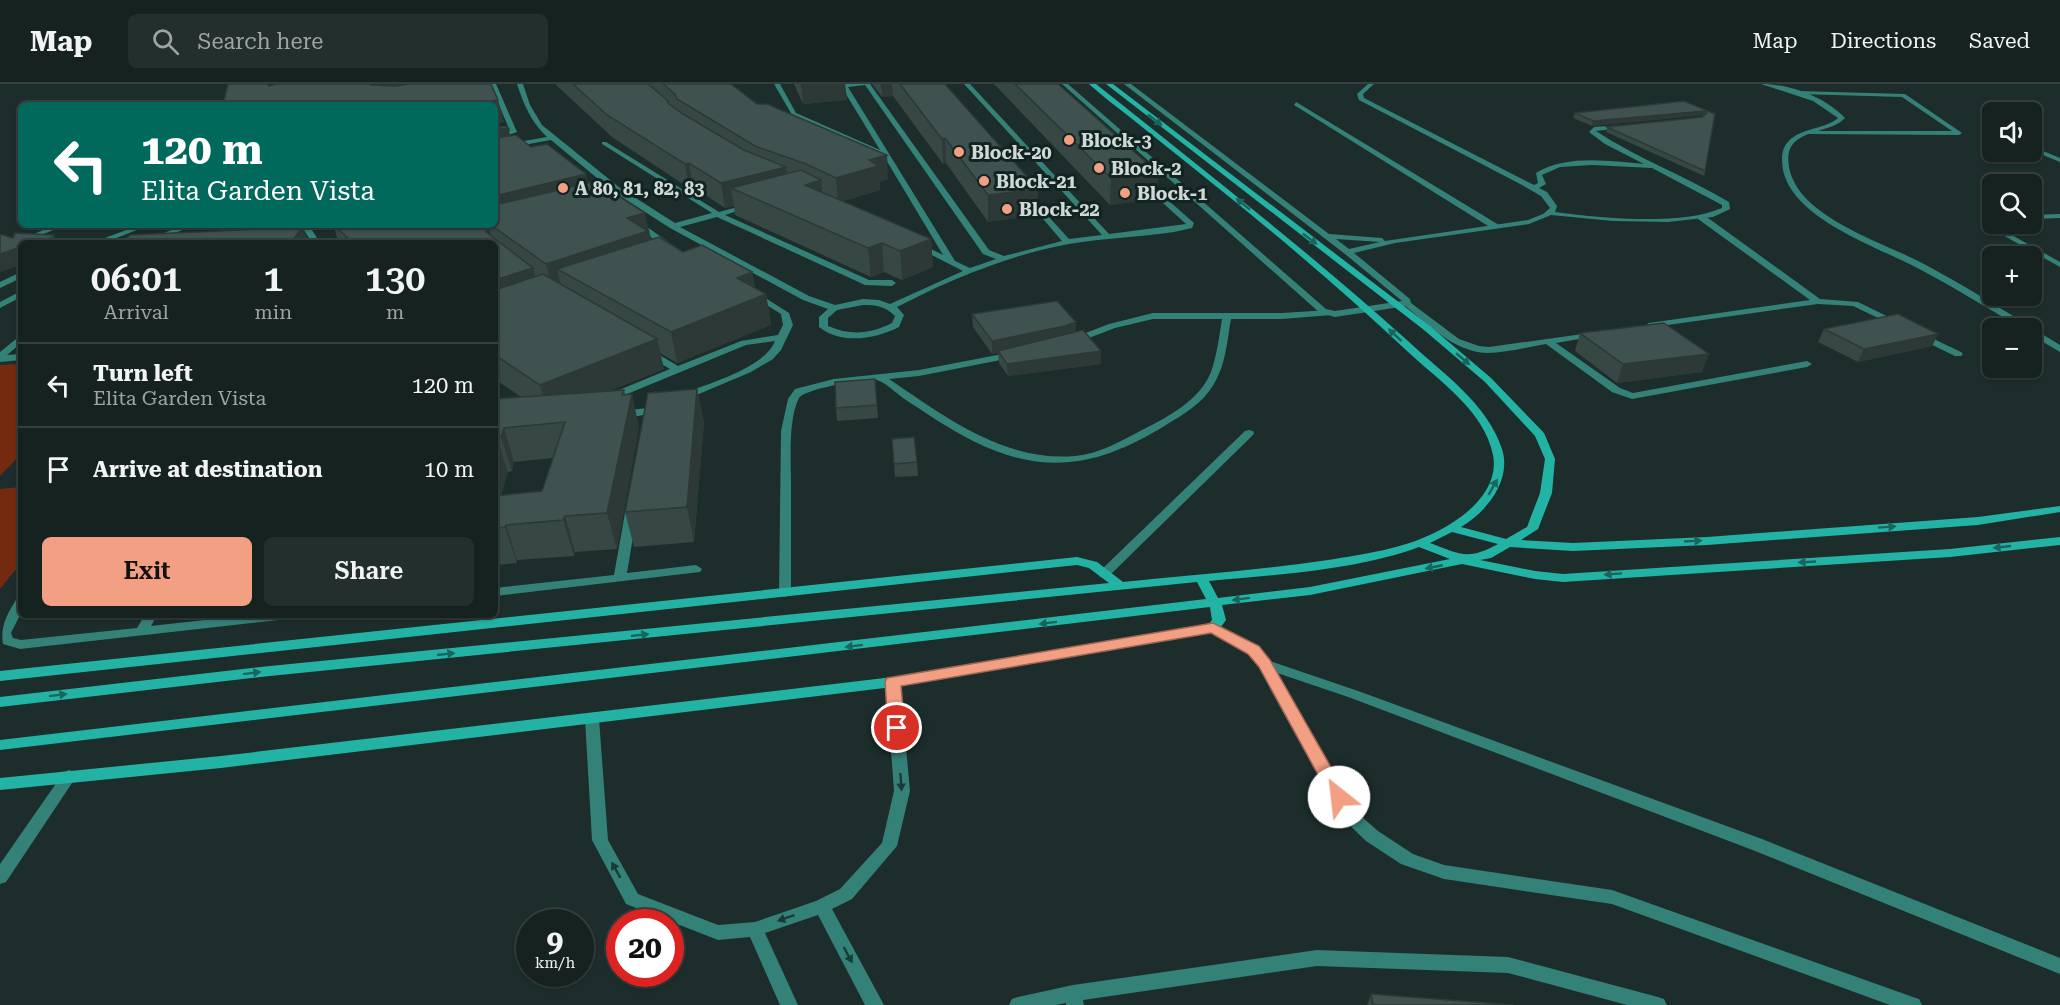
<!DOCTYPE html>
<html lang="en">
<head>
<meta charset="utf-8">
<style>
	body { margin:0; font-family:"Roboto Serif",serif; background:#222f2d; color:#f1f3f6; height:100vh; display:flex; flex-direction:column; font-size:22px; white-space:nowrap }
	* { box-sizing:border-box; margin:0 }
	p { font-size:20px; color:#9da4a5 }
	.icon { flex:none; width:33px; height:33px; fill:none; stroke:currentColor; stroke-width:2; stroke-linecap:round; stroke-linejoin:round }
	.map { position:relative; flex:1; overflow:hidden }
	.side { position:absolute; left:18px; top:156px; width:480px; height:378px; display:flex; flex-direction:column; background:#152220; border-radius:9px; box-shadow:0 2px 4px #0004,0 0 0 2px #343f3e }
	.side>* { flex:none }
	.guide { position:absolute; left:18px; top:18px; width:480px; height:126px; border-radius:9px; box-shadow:0 2px 4px #0004,0 0 0 2px #343f3e; background:#00695c; color:#fff; overflow:hidden }
	.controls { position:absolute; left:1982px; top:18px; display:grid; gap:12px }
	.controls a { display:grid; place-items:center; width:60px; height:60px; border-radius:9px; background:#152220; box-shadow:0 2px 4px #0004,0 0 0 2px #343f3e; font-size:30px }
	.speed { position:absolute; left:516px; top:825px; display:flex; gap:12px; font-size:30px; font-weight:700; text-align:center }
	.speed>* { display:grid; place-content:center; width:78px; height:78px; border-radius:50%; background:#152220; box-shadow:0 2px 4px #0004,0 0 0 2px #343f3e; line-height:1 }
	.speed small { font-size:15px; font-weight:400 }
	.speed .limit { border:9px solid #d22; background:#fff; color:#111 }
	.pin { position:absolute; display:grid; place-items:center; width:51px; height:51px; color:#fff; margin:-26px; border:3px solid #fff; border-radius:50%; box-shadow:0 2px 6px #0007 }
	.me { position:absolute; width:66px; margin:-33px; rotate:331deg; stroke-linejoin:round; filter:drop-shadow(0 0 4px #0008) }
	.turn { display:flex; align-items:center; gap:21px; height:126px; padding:0 24px; font-size:27px }
	.turn .icon { width:78px; height:78px; stroke-width:2.5 }
	.turn b { display:block; font-size:42px; line-height:51px }
	.eta { display:flex; justify-content:space-evenly; align-items:center; height:102px; text-align:center }
	.eta b { font-size:36px; font-weight:600; line-height:42px }
	.primary-button { display:flex; gap:12px; margin-top:auto; padding:12px 24px }
	.primary-button a { flex:1; height:69px; border-radius:9px; background:#f39f83; color:#111; font-size:24px; font-weight:600; line-height:69px; text-align:center }
	.primary-button a+a { background:#222f2d; color:#f1f3f6 }
	ul { padding:0; list-style:none }
	li { display:flex; align-items:center; gap:18px; height:84px; padding:0 24px; border-top:2px solid #343f3e }
	li div { flex:1 }
	li b { display:block; font-size:22px }
	li em { font-style:normal }
	header { display:flex; align-items:center; gap:36px; box-sizing:border-box; height:84px; padding:0 30px; background:#152220; border-bottom:2px solid #343f3e }
	header strong { font-size:28px }
	nav { display:flex; gap:33px; margin-inline-start:auto; font-size:21px }
	.search { width:420px; height:54px; background:#222f2d; display:flex; align-items:center; gap:15px; box-sizing:border-box; padding:0 21px; border-radius:9px; color:#9da4a5; font-size:22px }
	.map>svg:first-child { display:block }
</style>
</head>
<body>
<header>
<strong>Map</strong>
<div class="search"><svg class="icon" aria-label="search" viewBox="0 0 24 24"><circle cx="10" cy="10" r="6"/><path d="M15 15l6 6"/></svg>Search here</div>
<nav><a>Map</a><a>Directions</a><a>Saved</a></nav>
</header>
<div class="map">
<svg width="2060" height="921" viewBox="0 0 2060 921">
	<rect width="100%" height="100%" fill="#1c2d2b"/>
	<!-- green -->
	<path fill="#732a0e" d="M21,280V370L0,392V281Z
		M21,403V479L0,505V405Z"/>
	<g fill="none" stroke-linecap="round" stroke-linejoin="round">
		<!-- lane -->
		<path fill="#348178" fill-rule="evenodd" d="M490,0H496L517,48L495,56V52L510,47Z
			M517,0H523L530,21L542,41L620,104L675,139L712,129L602,60V58H606L719,128L749,120L753,122L725,131L869,196H892L896,199L892,202L865,201L717,133L680,143L809,212L835,221L863,215L879,216L890,220L963,187L914,162L921,160L943,171L882,69H877L792,31L774,0H780L796,29L880,66L841,2L846,0H870L989,166L1004,172L1062,157L1026,115L1025,113L1029,111L1069,155L1102,151L964,0H970L1109,150L1186,140L1141,99V95H1144L1194,139L1192,144L1174,148C1139,153 1104,154 1069,160C1009,171 951,195 897,223L904,231L899,243C875,255 842,261 819,243V233L828,225L803,216L670,144L614,108L551,56L495,66V62L547,53C531,38 524,21 517,0ZM865,1L983,170L996,175L970,184L955,177L848,3ZM863,221C876,221 885,222 895,232L892,239C870,250 851,252 828,242V234L837,226Z
			M1797,7L1905,10L1962,49L1959,51L1808,50L1807,49L1810,47H1952L1902,13L1799,10Z
			M1296,18L1499,141L1500,143L1493,145L1294,21Z
			M1698,131H1704L1820,215L1858,218L1903,240L1898,243L1895,242L1853,222L1818,220L1646,244L1644,242L1649,239L1810,216L1698,135Z
			M634,138H640L674,162L667,164L634,142Z
			M55,141H66L21,159L19,161L21,162V166L6,162Z
			M139,141H150L103,159H92Z
			M184,141H195L150,159H139Z
			M301,141H309L320,159H312Z
			M21,188V194L0,204V198Z
			M753,206L789,229L793,241L781,266L773,275L751,288L687,315H679V311C706,300 764,285 775,257L746,261L615,315H607V311L670,285L645,270V266H651L678,282L741,257L778,251L783,241L781,230L750,211L749,209Z
			M21,207V213L0,224V218Z
			M1407,216L1459,255L1479,262L1489,263L1597,248V252L1556,259L1620,304L1633,309L1807,277L1812,280L1807,283L1632,315L1612,308L1546,260C1527,263 1506,269 1487,269C1454,268 1428,240 1404,221L1403,219Z
			M1329,226L1333,229L1332,231L1282,235H1231C1227,257 1226,280 1214,300C1203,319 1184,330 1166,341C1099,382 1046,393 973,357C949,345 926,329 903,314C896,309 885,298 877,296C866,294 804,305 799,314C788,335 791,376 791,400C791,436 791,473 791,509L785,513L779,509L781,347L788,315L795,305L834,295L919,286L1013,268L1018,271L1016,273L919,292L889,295C944,332 1004,378 1075,372C1099,370 1121,357 1142,346C1168,333 1200,316 1211,288C1217,271 1219,253 1222,235H1153L1115,244L1073,260L1070,259V255L1109,240L1153,229H1282Z
			M1919,248L1961,268L1963,270L1961,272H1955L1916,253L1914,251Z
			M21,251V259L7,271L21,270V276L0,278V268Z
			M659,320L663,321V325C652,330 624,337 615,330L620,327L648,324Z
			M1249,346L1253,347L1254,349L1253,351L1108,493H1100L1098,490L1100,487L1245,347Z
			M631,426L637,429L627,489L696,481L702,485L700,488L495,512V504L614,491L625,429Z
			M21,515V529L11,549L13,554L21,556L137,544L145,531H157L151,542L249,531H293L287,535L20,565L3,560C0,543 7,530 16,516Z
			M1265,575L1270,577L1272,580L1354,726L1378,747L1413,770L1444,781L1612,806L1913,913L1919,915L1922,921H1890L1612,820L1444,795L1401,780L1366,757L1342,734L1258,580L1260,577Z
			M893,593L898,595L900,598L910,707L897,762L852,815L832,825L884,921H865L818,831L765,849L798,921H780L750,853L718,856L626,820L592,756L585,635L587,631L592,630L597,631L599,635L608,756L638,810L718,841L755,838L816,817L840,805L882,759L894,707L886,598L888,595Z
			M69,686L74,688L77,692L74,696L6,798L0,800V780L64,688Z
			M1317,866L1508,873L1658,913L1664,915L1667,921H1627L1508,889L1317,882L1083,916L1084,921H1066V919L1056,921H1009L1012,915L1018,913L1073,901Z"/>
		<!-- street -->
		<path fill="#348178" fill-rule="evenodd" d="M1062,0H1068L1326,225L1335,227L1402,217L1345,170L1124,0H1131L1329,150L1382,154L1385,157L1528,136L1543,130L1550,124L1541,112L1522,101L1359,16L1357,10L1368,0H1374L1363,10L1364,14L1534,101L1538,99L1536,89C1567,70 1609,77 1644,80L1605,60L1589,48L1594,43L1623,41V43L1621,44L1596,47C1638,75 1686,92 1729,118L1730,125L1713,133L1668,138L1613,137L1551,131L1529,140L1395,159L1354,169L1410,215L1411,219L1407,222L1335,233L1320,229ZM1592,81L1652,84L1722,121V124C1681,142 1600,134 1555,128L1557,122L1547,108L1539,104L1546,100L1542,91L1560,83ZM1336,155L1380,158L1349,165Z
			M1761,0C1790,0 1825,13 1845,34C1832,49 1795,45 1789,68C1786,83 1793,99 1802,110C1830,143 1886,160 1924,180C1971,205 2016,234 2060,261V268L2031,251V244H2021C1989,225 1957,205 1923,187C1882,164 1794,137 1783,86C1782,79 1781,71 1784,64C1794,43 1823,47 1838,34L1813,17Z
			M2031,62L2060,74V78L2031,66Z
			M2060,130V134L2031,135V131Z
			M1992,132V136L1990,137L1992,140L2060,178V183L1983,140V133Z
			M1213,540L1258,563L1270,577L1361,608L1762,755L2060,874V890L1750,765L1351,614L1260,583L1248,569L1208,547L1206,544L1208,541Z"/>
		<!-- secondary -->
		<path fill="#22b3a5" fill-rule="evenodd" d="M1089,0H1096C1201,84 1308,167 1408,257C1442,289 1487,319 1502,365C1512,396 1487,428 1461,443L1506,455L1527,443L1540,409L1545,375L1535,352L1485,298L1424,246L1106,0H1113L1430,242L1491,294L1544,349L1555,375L1552,409L1538,445L1521,456L1573,459L1707,453L1978,433L2060,422V428L1978,441L1707,461L1573,467L1510,463L1491,474L1480,476L1535,487L1563,490L1950,465L2060,453V461L1950,473L1563,498L1535,495L1462,480L1310,511L1222,521L1226,536L1218,547L1213,548L893,603L221,684L0,706V694L221,672L893,593L1209,540L1212,536L1210,523L0,666V656L1206,515L1197,498L270,592L0,623V613L270,582L1109,499L1089,484L1077,481L0,597V587L1077,473L1097,478L1123,498C1191,491 1260,486 1328,476C1364,470 1403,465 1436,448C1464,434 1500,407 1493,371C1484,326 1439,297 1407,267C1343,207 1276,150 1207,95C1182,75 1156,54 1131,34C1117,23 1102,12 1089,0ZM1452,448L1498,460C1467,477 1460,470 1430,459ZM1419,463L1450,475L1310,503L1218,514L1209,497C1274,491 1358,486 1419,463Z"/>
	</g>
	<!-- wall -->
	<path fill="#364744" fill-rule="evenodd" d="M380,0V1H383V0H491L504,38L498,39L499,43L508,44L510,52L531,63L588,99L651,155L683,168L752,188L755,204L766,210L771,241L677,279L660,269L664,285L609,307L625,311L639,343L617,465L575,468L574,472L517,476V479L495,481V315L521,313L495,295V159H339L333,141H495V21H223ZM553,374L542,407L501,411L508,388L512,387L514,378Z
		M555,0H731L757,20L888,95L880,98V106L843,117L931,155L933,183L902,196L884,188L871,193L735,131L734,122L725,124L693,103L689,104L612,53Z
		M794,0H845L847,16L803,20Z
		M872,0H945L1038,131L988,138L946,79L943,80L893,12L882,13Z
		M994,0H1058L1158,89L1156,115L1110,121Z
		M1684,17L1715,30L1705,87L1704,92L1606,48L1607,43L1702,33L1704,31L1592,42L1573,34L1575,29Z
		M972,230L1076,238L1075,248L1101,267V280L1008,292L999,279L998,269L992,270L973,243Z
		M1824,245L1938,250L1932,262L1858,278L1818,258Z
		M1580,249L1702,288L1617,299L1575,267Z
		M875,295L878,334L837,337L836,324Z
		M697,305L704,338L694,458L634,463L625,428Z
		M892,355L917,378L918,392L895,393Z
		M1371,910L1514,921H1367Z"/>
	<!-- shaded-wall -->
	<path fill="#2c3937" d="M383,0H488L389,17Z
		M801,0H845L847,16L803,20Z
		M881,0H892L893,12L882,13Z
		M498,16L504,38L498,39L499,46L508,44L514,67L495,71V21H477L476,19Z
		M1705,27L1704,31L1592,42L1593,37Z
		M945,54L946,79L943,80L942,55Z
		M887,71L888,95L880,98V106L838,118L836,94L869,76Z
		M689,79L693,103L689,104L685,80Z
		M786,83L789,108L731,104L734,122L725,124L721,99Z
		M1158,89L1156,115L1110,121L1111,94Z
		M586,90L591,115L495,139V112Z
		M821,96L824,122L805,101Z
		M1038,105V131L988,138V111Z
		M645,129L651,155L557,185L562,205L553,207L546,180L627,134Z
		M483,141H488L493,159H489Z
		M303,143L309,159H290Z
		M54,151L58,159H35Z
		M931,155L933,183L902,196L900,167Z
		M882,159L884,188L871,193L868,164Z
		M21,163V181L0,188V170Z
		M533,184L540,212L495,227V196Z
		M752,188L756,214L766,210L771,241L677,279L671,248L737,194Z
		M1076,238L1075,251L998,267V269L992,270V257Z
		M1938,250L1932,262L1858,278L1864,265Z
		M657,255L664,285L548,332L540,301Z
		M1101,267V280L1008,292L1007,280Z
		M1709,270L1702,288L1617,299L1623,280Z
		M697,305L704,338L694,458L687,423Z
		M624,306L628,326L632,310L639,343L617,465L607,429Z
		M504,344L514,378L512,387L501,353Z
		M497,354L508,388L497,427L495,444V360Z
		M565,432L575,468L574,472L563,436Z
		M506,441L517,476V479L505,443Z"/>
	<!-- building -->
	<path fill="#3f524f" stroke="#2c3937" stroke-width="1.5" d="M228,0H267L269,2L276,0H371V1L396,2L409,0H491L498,16L476,19L479,21H223Z
		M573,0H648L666,15L669,20L683,30L744,66L786,83L721,99L689,79L685,80L607,31Z
		M663,0H731L757,20H767L887,71L869,76L878,82L836,94L806,80L755,62L677,15L675,10Z
		M900,0H945L1038,105L988,111L945,54L942,55Z
		M1015,0H1058L1158,89L1111,94Z
		M1684,17L1715,30L1705,87L1607,43L1702,33L1707,29L1705,27L1593,37L1575,29Z
		M505,42L508,44L495,46V44Z
		M516,51L531,63L547,60L586,90L495,112V54Z
		M801,86L821,96L805,101L931,155L900,167L882,159L868,164L731,104Z
		M596,97L645,129L627,134L648,147L546,180L491,141H495V121Z
		M333,141H487L486,148L533,184L495,196V159H354Z
		M303,143L290,159H122L130,151Z
		M15,149L54,151V153L35,159H21V163L0,170V150L13,154Z
		M659,153L683,168L702,161L752,188L737,194L766,210L671,248L557,185Z
		M543,190L657,255L540,301L495,271V206Z
		M1057,217L1076,238L1065,242L992,257L972,230Z
		M1898,230L1938,250L1864,265L1824,245Z
		M1664,239L1709,270L1623,280L1580,249Z
		M1083,246L1101,267L1007,280L998,267Z
		M875,295L877,321L836,324L835,298Z
		M697,305L687,423L625,428L648,309Z
		M624,306L622,311L632,310L607,429L565,432L563,436L506,441L505,443L495,444V412L542,407L565,338L504,344L501,353L497,354L495,360V315Z
		M914,353L917,378L894,380L892,355Z
		M1371,910L1514,921H1373Z"/>
	<!-- one-way arrows -->
	<defs><path id="oneway-solid" d="M-6-.8H1V-3.2L6.5 0L1 3.2V.8H-6Z" transform="scale(1.5)"/></defs>
	<g fill="#19645c">
		<use href="#oneway-solid" transform="translate(1155 36) rotate(38)"/>
		<use href="#oneway-solid" transform="translate(1243 120) rotate(-141)"/>
		<use href="#oneway-solid" transform="translate(1310 155) rotate(37)"/>
		<use href="#oneway-solid" transform="translate(1395 251) rotate(-137)"/>
		<use href="#oneway-solid" transform="translate(1463 275) rotate(40)"/>
		<use href="#oneway-solid" transform="translate(1493 403) rotate(-61)"/>
		<use href="#oneway-solid" transform="translate(1887 443) rotate(-4)"/>
		<use href="#oneway-solid" transform="translate(1693 457) rotate(-3)"/>
		<use href="#oneway-solid" transform="translate(2002 463) rotate(174)"/>
		<use href="#oneway-solid" transform="translate(1807 478) rotate(177)"/>
		<use href="#oneway-solid" transform="translate(1434 483) rotate(169)"/>
		<use href="#oneway-solid" transform="translate(1613 490) rotate(176)"/>
		<use href="#oneway-solid" transform="translate(1241 515) rotate(173)"/>
		<use href="#oneway-solid" transform="translate(1048 539) rotate(173)"/>
		<use href="#oneway-solid" transform="translate(640 551) rotate(-6)"/>
		<use href="#oneway-solid" transform="translate(854 562) rotate(173)"/>
		<use href="#oneway-solid" transform="translate(446 570) rotate(-6)"/>
		<use href="#oneway-solid" transform="translate(252 589) rotate(-7)"/>
		<use href="#oneway-solid" transform="translate(58 611) rotate(-7)"/>
	</g>
	<g fill="#1a3a37">
		<use href="#oneway-solid" transform="translate(901 698) rotate(86)"/>
		<use href="#oneway-solid" transform="translate(616 786) rotate(-119)"/>
		<use href="#oneway-solid" transform="translate(786 834) rotate(161)"/>
		<use href="#oneway-solid" transform="translate(848 871) rotate(62)"/>
	</g>
	<!-- route -->
	<path fill="#f39f83" stroke="#9e6755" stroke-width="1.5" d="M1213,539L1259,562L1270,576L1348,713L1345,718L1339,720L1333,718L1259,583L1248,570L1211,549L901,602L905,644L902,648H891L888,644L885,598L887,594Z"/>
	<!-- markers -->
	<g fill="#f39f83" stroke="#122321" stroke-width="2">
		<circle cx="1069" cy="56" r="6"/>
		<circle cx="959" cy="68" r="6"/>
		<circle cx="1099" cy="84" r="6"/>
		<circle cx="984" cy="97" r="6"/>
		<circle cx="563" cy="104" r="6"/>
		<circle cx="1125" cy="109" r="6"/>
		<circle cx="1007" cy="125" r="6"/>
	</g>
	<g text-anchor="middle" dominant-baseline="central" stroke-width="6" stroke-linejoin="round" paint-order="stroke">
		<!-- far-poi labels -->
		<g font-size="18" font-weight="bold" fill="#cfdad8" stroke="#122321" text-anchor="start">
			<text x="1081" y="56">Block-3</text>
			<text x="971" y="68">Block-20</text>
			<text x="1111" y="84">Block-2</text>
			<text x="996" y="97">Block-21</text>
			<text x="575" y="104">A 80, 81, 82, 83</text>
			<text x="1137" y="109">Block-1</text>
			<text x="1019" y="125">Block-22</text>
		</g>
	</g>
</svg>
<div class="controls">
<a><svg class="icon" aria-label="sound" viewBox="0 0 24 24"><path d="M4 9h4l5-4v14l-5-4H4zM17 9q2 3 0 6"/></svg></a>
<a><svg class="icon" aria-label="search" viewBox="0 0 24 24"><circle cx="10" cy="10" r="6"/><path d="M15 15l6 6"/></svg></a>
<a>+</a>
<a>−</a>
</div>
<div class="speed"><div>9<small>km/h</small></div><div class="limit">20</div></div>
<div class="pin" style="left:897px;top:644px;background:#d93025"><svg class="icon" aria-label="arrive" viewBox="0 0 24 24"><path d="M6 21V4h12l-3 4 3 4H6"/></svg></div>
<svg class="me" style="left:1339px;top:713px" viewBox="-20 -20 40 40"><circle r="19" fill="#fff"/><path d="M0-13L10 11 0 6-10 11z" fill="#f39f83"/></svg>
<div class="guide">
<div class="turn"><svg class="icon" aria-label="left" viewBox="0 0 24 24"><path d="M17 20v-9H6M10 6l-5 5 5 5"/></svg><div><b>120 m</b>Elita Garden Vista</div></div>
</div>
<section class="side">
<div class="eta">
<div><b>06:01</b><p>Arrival</p></div>
<div><b>1</b><p>min</p></div>
<div><b>130</b><p>m</p></div>
</div>
<ul>
<li><svg class="icon" aria-label="left" viewBox="0 0 24 24"><path d="M17 20v-9H6M10 6l-5 5 5 5"/></svg><div><b>Turn left</b><p>Elita Garden Vista</p></div><em>120 m</em></li>
<li><svg class="icon" aria-label="arrive" viewBox="0 0 24 24"><path d="M6 21V4h12l-3 4 3 4H6"/></svg><div><b>Arrive at destination</b></div><em>10 m</em></li>
</ul>
<div class="primary-button"><a>Exit</a><a>Share</a></div>
</section>
</div>
</body>
</html>
